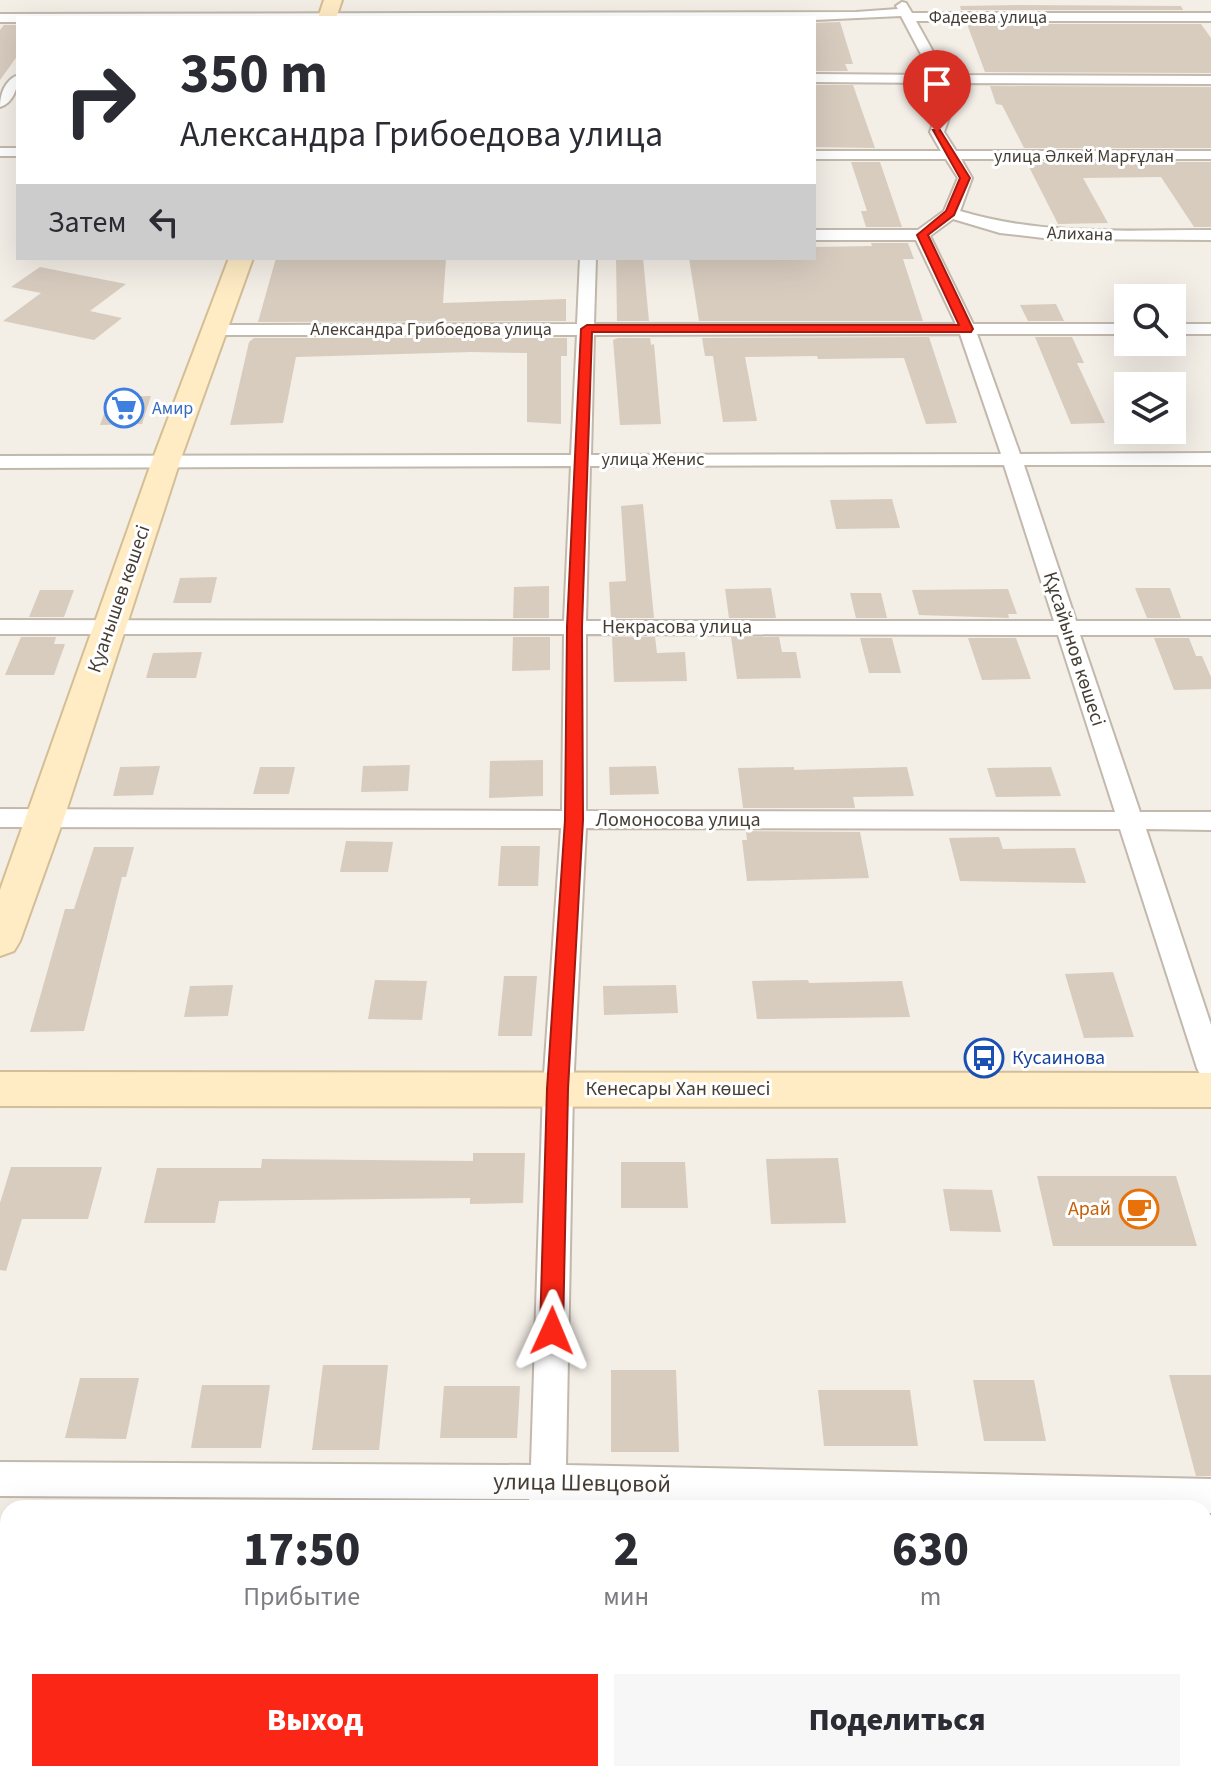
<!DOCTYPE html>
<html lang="ru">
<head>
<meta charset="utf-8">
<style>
	body { margin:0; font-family:"Source Sans 3",sans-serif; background:#f7f7f7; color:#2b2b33; height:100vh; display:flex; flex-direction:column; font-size:30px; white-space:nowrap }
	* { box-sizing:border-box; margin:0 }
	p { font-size:26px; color:#7c7c81 }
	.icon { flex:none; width:44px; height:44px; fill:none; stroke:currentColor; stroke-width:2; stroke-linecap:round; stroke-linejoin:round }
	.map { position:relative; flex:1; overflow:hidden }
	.panel { position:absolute; left:0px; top:1500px; width:1212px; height:282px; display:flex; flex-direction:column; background:#fff; border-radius:24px 24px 0 0; box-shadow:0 8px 32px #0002 }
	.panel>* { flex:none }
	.top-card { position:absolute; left:16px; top:16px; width:800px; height:244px; border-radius:0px; box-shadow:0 8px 32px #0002; background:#fff; color:#2b2b33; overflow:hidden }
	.fabs { position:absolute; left:1114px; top:284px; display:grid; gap:16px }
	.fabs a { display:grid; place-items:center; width:72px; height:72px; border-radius:0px; background:#fff; box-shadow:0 8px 32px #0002; font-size:40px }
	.pin { position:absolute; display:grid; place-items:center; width:68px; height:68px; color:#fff; margin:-82px -34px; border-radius:50% 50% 50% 0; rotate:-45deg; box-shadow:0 0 8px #0007 }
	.pin .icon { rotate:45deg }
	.me { position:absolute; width:88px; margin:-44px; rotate:1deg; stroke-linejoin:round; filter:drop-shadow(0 0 6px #0008) }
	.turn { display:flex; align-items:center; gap:28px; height:168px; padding:0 32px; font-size:36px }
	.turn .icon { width:104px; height:104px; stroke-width:2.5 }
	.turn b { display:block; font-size:56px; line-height:68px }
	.then { display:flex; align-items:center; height:76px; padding:0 32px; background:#0003; gap:16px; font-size:30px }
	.eta { display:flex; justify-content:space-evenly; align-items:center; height:136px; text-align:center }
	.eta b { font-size:48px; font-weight:800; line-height:56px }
	.button { display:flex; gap:16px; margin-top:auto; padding:16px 32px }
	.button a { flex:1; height:92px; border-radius:0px; background:#fb2616; color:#fff; font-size:32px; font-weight:800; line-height:92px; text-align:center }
	.button a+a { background:#f7f7f7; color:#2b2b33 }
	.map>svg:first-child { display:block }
</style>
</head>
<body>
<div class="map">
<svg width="1211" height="1781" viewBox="0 0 1211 1781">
	<rect width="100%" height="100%" fill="#f3eee6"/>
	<!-- building -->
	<path fill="#d8ccbf" d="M1018,5L1181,6L1183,10H961L960,6Z
		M840,22L853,64H845L848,71H814V23Z
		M967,24H1201L1211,38V73L985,72Z
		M4,25H18V55L0,80V30Z
		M814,85H853L875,148L814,147Z
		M990,86L1211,87V148H1024L1002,105L996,104Z
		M851,162H880L902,227H866L861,211H867Z
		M1032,162H1211V227H1194L1161,177L1083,178L1108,223L1058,224L1029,167H1035Z
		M871,243H908L914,259H903L923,321H699L689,258H814V247L872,246Z
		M276,258H446L443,303L566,299V321L258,322Z
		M616,258H643L649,321H617Z
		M40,267L126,284L90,311L122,318L94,340L3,321L41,293L11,287Z
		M1056,304L1064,321H1028L1020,305Z
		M929,337L957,423L926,424L904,358L818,359L817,356L745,357L757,421L723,422L713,356H705L702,338Z
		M1035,337H1072L1084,363H1077L1105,423L1071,424Z
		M254,338H567V356H561V424L527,422V353L471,352L296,357L283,423L230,425L249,342Z
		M618,338H650L651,345L654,344L661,424L620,425L613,340Z
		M151,396L142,424L100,425L110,397Z
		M892,499L900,528L836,529L830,500Z
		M643,504L654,618H611L609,582L626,581L621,506Z
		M217,577L211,603H173L180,578Z
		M549,586V618H513L514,587Z
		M771,588L776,618H729L725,589Z
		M1135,588H1170L1181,618H1147Z
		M1008,589L1017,614H1008L1009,618L919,615L912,590Z
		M40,590H74L64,617H29Z
		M850,593H881L887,618H856Z
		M21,637H56L54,644H65L54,675H5Z
		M513,637H550V670L512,671Z
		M612,637H655L657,653L685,652L687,681L614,682Z
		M731,637H779L782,652H796L801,678L737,679Z
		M860,638H892L901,673H869Z
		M968,638H1016L1031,679L982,680Z
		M1154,638H1189L1196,656H1202L1211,677V689L1174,690Z
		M202,652L196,678H146L153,653Z
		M543,760V796L489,798L490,761Z
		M410,765L408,791L361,792L363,766Z
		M160,766L153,795L113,796L120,767Z
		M656,766L659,794L610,795L609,767Z
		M260,767H295L289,794H253Z
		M794,767V770L907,767L914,796L853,797L855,808H743L738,768Z
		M1051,767L1061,796L996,797L987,768Z
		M746,831L860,832L869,878L747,881L742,840H747Z
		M999,837L1003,849L1075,848L1086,883L960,881L949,838Z
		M346,841L393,842L388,872H340Z
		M501,846H540L538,886H498Z
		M94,847H134L126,877H122L84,1031L30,1032L65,909H74Z
		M1113,972L1134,1037L1084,1038L1065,974Z
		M504,976H537L532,1036H498Z
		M375,980L427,981L422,1020L368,1019Z
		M808,980L809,983L902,981L910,1017L757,1019L752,981Z
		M233,985L228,1016L184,1017L190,986Z
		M676,985L678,1013L604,1015L603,986Z
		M473,1153H525L523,1203L470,1204V1198L219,1201L215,1223H144L157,1168H261L262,1159L473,1161Z
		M838,1158L846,1223L771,1224L766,1159Z
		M621,1162H685L688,1208H621Z
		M11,1167H102L88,1219H22L6,1271L0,1270V1203Z
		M1037,1176H1176L1197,1246H1053Z
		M943,1189L992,1190L1001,1232L950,1231Z
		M323,1365H388L379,1450H312Z
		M611,1370H676L679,1452H611Z
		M1169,1375H1211V1476H1196Z
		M80,1378H139L126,1439L65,1438Z
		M973,1380H1034L1046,1441H984Z
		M202,1385H270L261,1448H191Z
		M444,1386H520L517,1438H440Z
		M818,1390H910L918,1446H824Z"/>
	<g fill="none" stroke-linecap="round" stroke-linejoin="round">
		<!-- street casing -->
		<g stroke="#c2b8ac" stroke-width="4">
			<path id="street" d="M902,2L906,3L912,13H1211V21H916L946,75L1211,76V84L950,83L957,95L944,132L956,151H1211V159H961L972,178L960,211C1043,236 1125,230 1211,230V240L1052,239L1000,233L953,219L930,236L973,324H1128V334H977L1020,454L1211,453V465H1024L1076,621H1211V635H1080L1140,812H1211V830L1146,829L1211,1025V1079L1201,1076L1197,1068L1120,829L586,828L573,1089L566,1465L1211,1479V1513H1204V1508H958L565,1500V1508H529V1499L0,1496V1462L531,1465L543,1089L561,828L0,827V809L562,811L564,634H0V620L564,621L571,466L0,468V456L571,455L577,335H215L206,330L215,325L577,324L580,258H596L594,324H956L916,240H814V230H918L944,211L958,178L946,159H814V151H941L930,132L943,95L937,83L814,82V74L932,75L901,16L814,20L18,18V22H0V14L856,12L898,9L896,6ZM960,334L1001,454L591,455L594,335ZM1004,465L1054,621H586L590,466ZM586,634L1058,635L1115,812L586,811Z
				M18,75C18,88 13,103 0,107C0,94 5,80 18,75Z
				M0,148H18V156H0Z
				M1172,324H1211V334H1172Z
				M521,1774H561V1781H521Z"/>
		</g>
		<!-- secondary casing -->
		<g stroke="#d4be96" stroke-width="4">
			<path id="secondary" d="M324,0H342L336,18H318Z
				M229,258H253L180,461L64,818L20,941L14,951L0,956V890L152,461Z
				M0,1072L1211,1073V1107L0,1106Z"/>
		</g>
		<!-- street -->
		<use href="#street" fill="#fff" fill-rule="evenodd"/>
		<!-- secondary -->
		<use href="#secondary" fill="#ffecc5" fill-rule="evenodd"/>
	</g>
	<!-- route -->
	<path fill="#fb2616" stroke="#a3190e" stroke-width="2" d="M933,130H940L970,178L954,215L928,235L973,329L971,332H592L582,627L583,820L568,1089L563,1331L560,1338L552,1341L544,1338L540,1331L547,1089L565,820L567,627L581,329L587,325H959L917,235L946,211L960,178Z"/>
	<!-- icons -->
	<defs>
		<g id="supermarket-ring" transform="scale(2)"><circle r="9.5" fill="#fff" stroke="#3f7fe0" stroke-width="1.5"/><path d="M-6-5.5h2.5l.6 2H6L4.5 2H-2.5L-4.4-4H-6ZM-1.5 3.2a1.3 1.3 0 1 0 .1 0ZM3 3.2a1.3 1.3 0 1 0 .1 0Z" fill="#3f7fe0"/></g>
		<g id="bus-ring" transform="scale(2)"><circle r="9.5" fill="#fff" stroke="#1a4fb4" stroke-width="1.5"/><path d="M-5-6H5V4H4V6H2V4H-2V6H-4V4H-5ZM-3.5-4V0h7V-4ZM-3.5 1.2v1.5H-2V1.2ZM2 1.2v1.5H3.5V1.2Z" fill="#1a4fb4"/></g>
		<g id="cafe-ring" transform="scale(2)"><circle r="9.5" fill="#fff" stroke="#e8710a" stroke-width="1.5"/><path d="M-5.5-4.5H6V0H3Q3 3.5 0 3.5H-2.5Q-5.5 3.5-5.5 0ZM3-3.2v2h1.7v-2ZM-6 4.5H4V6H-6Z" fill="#e8710a"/></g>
	</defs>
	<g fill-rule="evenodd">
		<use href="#supermarket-ring" x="124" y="408"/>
		<use href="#bus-ring" x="984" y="1058"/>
		<use href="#cafe-ring" x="1139" y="1209"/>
	</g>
	<g text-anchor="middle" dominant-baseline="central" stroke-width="6" stroke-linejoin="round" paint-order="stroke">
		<!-- far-street labels -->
		<g font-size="18" fill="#463e35" stroke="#fff">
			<text x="988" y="17">Фадеева улица</text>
			<text x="1084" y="156">улица Әлкей Марғұлан</text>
			<text transform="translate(1080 234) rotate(2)">Алихана</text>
			<text x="431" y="329">Александра Грибоедова улица</text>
			<text x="653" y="459">улица Женис</text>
		</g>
		<!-- far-shop labels -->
		<g font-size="18" fill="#366cbe" stroke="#fff" text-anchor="start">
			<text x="152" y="408">Амир</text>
		</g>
		<!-- street labels -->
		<g font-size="20" fill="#463e35" stroke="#fff">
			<text transform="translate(119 599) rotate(-71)">Қуанышев көшесі</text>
			<text x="677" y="627">Некрасова улица</text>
			<text transform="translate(1074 649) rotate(72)">Құсайынов көшесі</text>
			<text x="678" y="820">Ломоносова улица</text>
			<text x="678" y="1089">Кенесары Хан көшесі</text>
		</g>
		<!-- transit labels -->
		<g font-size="20" fill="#164399" stroke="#fff" text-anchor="start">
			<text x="1012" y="1058">Кусаинова</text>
		</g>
		<!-- food labels -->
		<g font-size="20" fill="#c56008" stroke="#fff" text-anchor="end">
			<text x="1111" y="1209">Арай</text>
		</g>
		<!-- near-street labels -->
		<g font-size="24" fill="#463e35" stroke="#fff">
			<text transform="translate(582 1483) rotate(1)">улица Шевцовой</text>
		</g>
	</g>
</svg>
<div class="fabs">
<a><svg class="icon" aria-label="search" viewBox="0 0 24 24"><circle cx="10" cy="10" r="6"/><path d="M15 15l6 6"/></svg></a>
<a><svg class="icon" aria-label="layers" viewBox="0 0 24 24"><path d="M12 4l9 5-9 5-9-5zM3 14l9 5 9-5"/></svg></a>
</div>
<div class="pin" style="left:937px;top:132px;background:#d93025"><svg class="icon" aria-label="arrive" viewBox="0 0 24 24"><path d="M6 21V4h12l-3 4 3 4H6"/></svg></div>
<svg class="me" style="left:552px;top:1331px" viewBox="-20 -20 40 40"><path d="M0-17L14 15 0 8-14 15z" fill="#fb2616" stroke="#fff" stroke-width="4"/></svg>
<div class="top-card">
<div class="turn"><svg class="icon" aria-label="right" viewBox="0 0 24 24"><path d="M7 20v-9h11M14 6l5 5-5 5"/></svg><div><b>350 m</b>Александра Грибоедова улица</div></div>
<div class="then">Затем<svg class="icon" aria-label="left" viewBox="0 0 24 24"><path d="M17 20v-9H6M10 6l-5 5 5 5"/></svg></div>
</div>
<section class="panel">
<div class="eta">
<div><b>17:50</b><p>Прибытие</p></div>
<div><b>2</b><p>мин</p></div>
<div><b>630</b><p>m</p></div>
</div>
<div class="button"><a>Выход</a><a>Поделиться</a></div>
</section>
</div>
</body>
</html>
